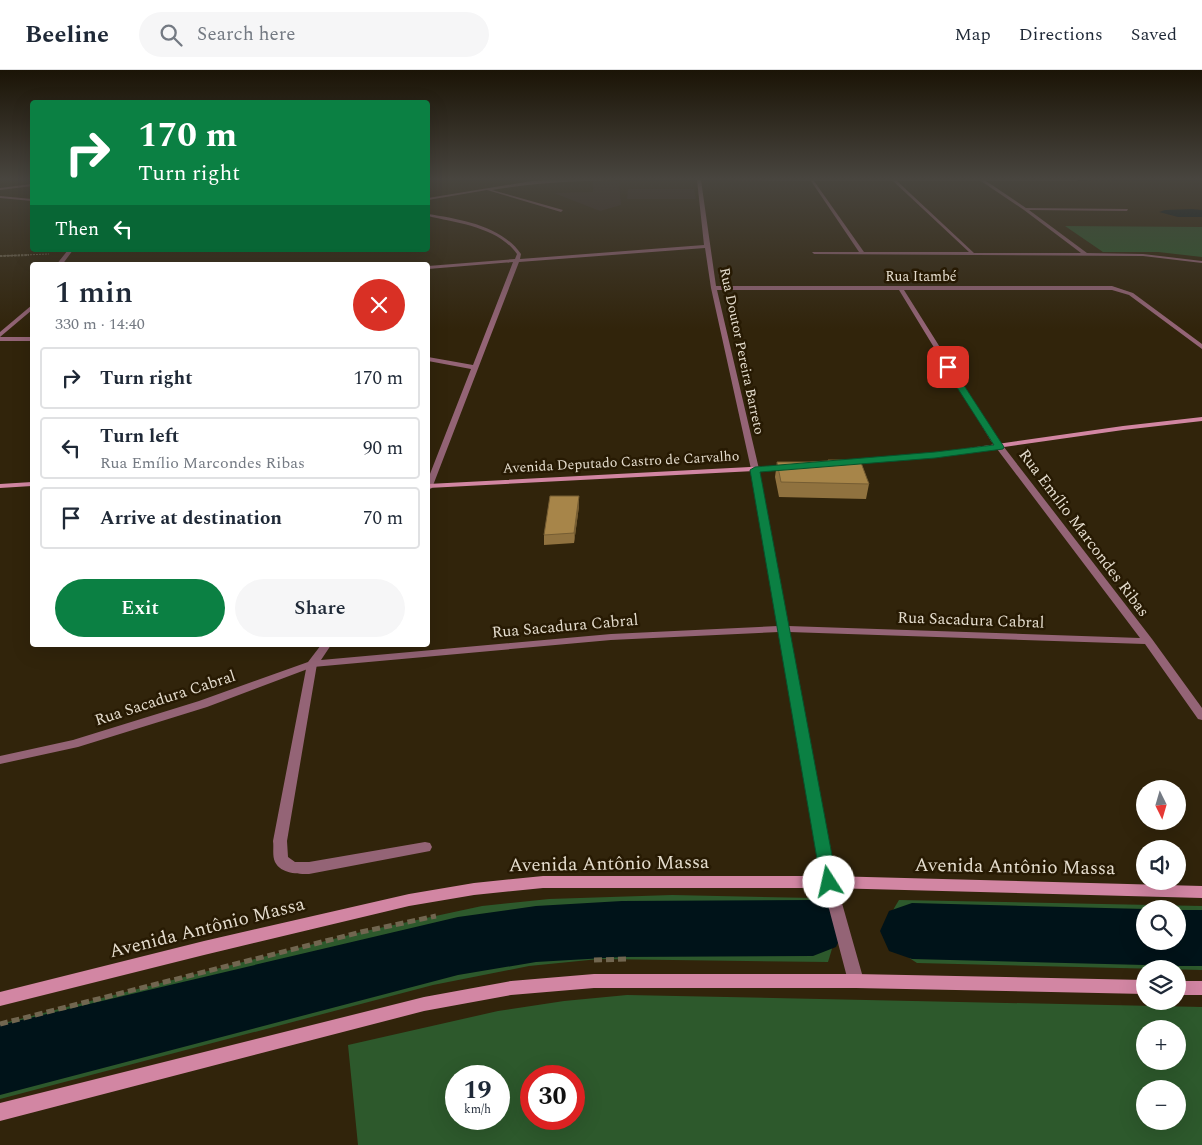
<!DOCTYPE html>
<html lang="en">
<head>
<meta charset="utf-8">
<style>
	body { margin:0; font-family:Spectral,serif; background:#f6f6f7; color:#1f2937; height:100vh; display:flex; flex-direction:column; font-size:19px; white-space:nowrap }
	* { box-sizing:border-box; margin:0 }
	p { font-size:16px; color:#747a83 }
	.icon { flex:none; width:28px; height:28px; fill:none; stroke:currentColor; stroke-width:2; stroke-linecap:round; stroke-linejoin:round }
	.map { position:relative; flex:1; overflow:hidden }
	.side { position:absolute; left:30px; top:192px; width:400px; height:385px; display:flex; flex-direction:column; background:#fff; border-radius:5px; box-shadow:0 5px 20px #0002 }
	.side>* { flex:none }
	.top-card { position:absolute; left:30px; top:30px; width:400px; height:152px; border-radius:5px; box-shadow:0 5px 20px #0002; background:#0b8043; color:#fff; overflow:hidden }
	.needle { width:32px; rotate:175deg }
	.fabs { position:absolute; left:1136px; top:710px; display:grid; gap:10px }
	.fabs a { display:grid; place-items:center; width:50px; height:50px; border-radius:50%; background:#fff; box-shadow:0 5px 20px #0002; font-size:25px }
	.speed { position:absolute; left:445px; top:995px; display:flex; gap:10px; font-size:25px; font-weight:700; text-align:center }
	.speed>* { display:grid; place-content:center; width:65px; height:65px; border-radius:50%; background:#fff; box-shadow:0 5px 20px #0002; line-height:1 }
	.speed small { font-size:12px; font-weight:400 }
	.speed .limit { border:8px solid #d22; background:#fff; color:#111 }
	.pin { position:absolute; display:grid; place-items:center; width:42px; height:42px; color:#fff; margin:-21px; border-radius:10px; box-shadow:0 2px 8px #0006 }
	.me { position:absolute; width:55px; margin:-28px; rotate:350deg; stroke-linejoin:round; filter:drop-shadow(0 0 4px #0008) }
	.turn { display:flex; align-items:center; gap:18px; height:105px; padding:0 25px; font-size:22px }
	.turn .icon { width:65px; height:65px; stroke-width:2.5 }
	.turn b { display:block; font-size:35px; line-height:42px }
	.then { display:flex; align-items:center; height:48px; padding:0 25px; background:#0003; gap:10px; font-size:19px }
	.round { display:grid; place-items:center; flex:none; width:52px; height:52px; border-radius:26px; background:#f6f6f7 }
	.overview { display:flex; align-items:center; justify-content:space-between; height:85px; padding:0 25px }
	h1 { font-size:30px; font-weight:600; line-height:38px }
	.button { display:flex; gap:10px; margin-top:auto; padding:10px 25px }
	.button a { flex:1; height:58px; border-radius:30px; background:#0b8043; color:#fff; font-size:20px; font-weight:600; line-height:58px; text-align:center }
	.button a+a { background:#f6f6f7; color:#1f2937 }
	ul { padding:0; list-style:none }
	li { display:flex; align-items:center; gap:15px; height:62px; margin:0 10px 8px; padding:0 15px; border:2px solid #e0e1e3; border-radius:5px }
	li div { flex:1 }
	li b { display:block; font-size:19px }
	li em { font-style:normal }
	header { display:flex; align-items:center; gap:30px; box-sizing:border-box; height:70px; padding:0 25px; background:#fff; border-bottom:1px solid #e0e1e3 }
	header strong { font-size:24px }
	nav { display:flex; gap:28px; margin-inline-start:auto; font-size:18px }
	.search { width:350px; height:45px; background:#f6f6f7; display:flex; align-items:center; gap:12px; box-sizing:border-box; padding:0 18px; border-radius:28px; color:#747a83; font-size:19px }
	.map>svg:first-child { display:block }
</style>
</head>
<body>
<header>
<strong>Beeline</strong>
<div class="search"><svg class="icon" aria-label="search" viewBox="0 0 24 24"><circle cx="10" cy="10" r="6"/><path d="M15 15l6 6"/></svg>Search here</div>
<nav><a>Map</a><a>Directions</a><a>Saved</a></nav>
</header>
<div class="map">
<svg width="1202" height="1075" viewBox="0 0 1202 1075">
	<rect width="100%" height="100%" fill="#31240b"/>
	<!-- industrial -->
	<path fill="#3a2920" d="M593,111H619L621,135L600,141L554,123L593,122Z
		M628,119H694L696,129H627Z"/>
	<!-- green -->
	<path fill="#2d592c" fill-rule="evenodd" d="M1065,156L1202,157V187L1158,182H1103Z
		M672,825L814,828C838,851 838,861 828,892L599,889L529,896L433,915L0,1029V954L361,862L482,836L549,829Z
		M899,830L1202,836V900L917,893C888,874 879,861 899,830ZM1145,839H1178V871H1145Z
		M627,925L1202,937V1075H358L348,975L498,941L564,931ZM1145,959H1178V991H1145ZM456,1006H499V1049H456ZM574,1006V1049H531V1006ZM1145,1019H1178V1051H1145Z"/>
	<!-- water -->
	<path fill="#001319" d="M1192,139L1202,140V147H1178L1159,142L1165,140Z"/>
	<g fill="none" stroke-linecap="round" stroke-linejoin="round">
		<!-- river -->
		<path fill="#001319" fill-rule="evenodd" d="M813,830L836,839L845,858L836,877L813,886L622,887L536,892L458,905L0,1025V955L458,847L536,836L622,831Z
			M912,833L1145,839V871H1178V840H1202V896H1178L1160,890L1145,895L912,889L889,881L880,861L889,841Z"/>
		<!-- path-far2 -->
		<path stroke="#716650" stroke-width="1" stroke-dasharray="2 1" stroke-linecap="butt" d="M1088,110L1202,109
			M0,186L49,184"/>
		<!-- path-far1 -->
		<path stroke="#716650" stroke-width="2" stroke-dasharray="2.5 1" stroke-linecap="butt" d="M0,186L29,185"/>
		<!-- path -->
		<path stroke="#716650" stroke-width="5" stroke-dasharray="8 4" stroke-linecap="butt" d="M594,890L630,889
			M1149,898L1168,899
			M0,954L361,862L436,846"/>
		<!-- lane -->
		<path fill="#946476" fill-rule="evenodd" d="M312,591L317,594L287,771L288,787L295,792H309L425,772L430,773L432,777L430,781L309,804C298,804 281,804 275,792C272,786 274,777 273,771L307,594Z"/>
		<!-- street -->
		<path fill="#946476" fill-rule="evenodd" d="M572,109H1077L1078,111H986L1026,138L1128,139L1127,141L1029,140L1087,183L1143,184L1202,191V193L1143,186L814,184L812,182H859L811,111L701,110L716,216H1112L1133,223L1202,274V279L1129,225L1112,220H904L997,368L1152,569L1202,638V650L1198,649L1145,574L789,562L836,812L864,911L861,916L856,918L851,916L848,911L822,812L779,562L611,570L313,597L207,637L78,677L0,694V686L73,670L199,631L308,592L321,575H331L321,590L611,564L778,556L751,399L711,218L705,178L519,192L432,418L428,420V409L471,299L428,291V287L473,295L513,192L428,199V196L515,189L517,184C498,157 457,153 428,146V144C460,149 502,156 521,184L520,189L704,175L697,110C628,110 561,108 492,120L563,140L561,142L487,120L428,130V128L532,111ZM814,111H893L969,182H864ZM897,111H981L1024,140L1081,183H974ZM717,220H899L991,371L1140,568L788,556L759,399Z
			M32,114V116L0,120V118Z
			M0,126L32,129V131L0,128Z
			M68,180H73L62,195H56Z
			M32,235V240L0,267V262Z
			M0,267H32V271H0Z"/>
		<!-- secondary -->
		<path fill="#d286a3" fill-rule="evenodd" d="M1202,347V351L1123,360L935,387L848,394L844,392L848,390L935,383L1123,356Z
			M789,395L793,397L792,399L428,418V414Z
			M32,412V416L0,418V414Z
			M543,806H829L1202,816V828L829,818H543L474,825L409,836L204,885L0,936V922L204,871L409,824L474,813Z
			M594,904H856L1145,910V924L856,918H594L511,925L424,941L0,1051V1033L424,927L511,911Z
			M1178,911H1202V925H1178Z"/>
	</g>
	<!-- wall -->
	<path fill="#90723f" d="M777,392L869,414L866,429L779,427L775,407Z
		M579,426V436L574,473L544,475V465Z"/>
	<!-- shaded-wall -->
	<path fill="#755d33" d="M579,426V436L574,473V463Z"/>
	<!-- building -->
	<path fill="#a78549" stroke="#755d33" d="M828,390H860L869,414L781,412L777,392H809L828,391Z
		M550,426H579L574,463L544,465Z"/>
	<!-- sky -->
	<linearGradient id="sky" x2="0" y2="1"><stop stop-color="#1b1406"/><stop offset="0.42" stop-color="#48453f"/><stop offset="1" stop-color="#48453f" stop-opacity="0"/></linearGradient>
	<rect width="1202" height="259" fill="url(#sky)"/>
	<!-- route -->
	<path fill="#0b8043" stroke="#07532c" d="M948,294L952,297L1004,377L1003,379L935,388L760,402L837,812L834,817L829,819L823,817L821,812L750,400L755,397L935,382L994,375L944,297Z"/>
	<g text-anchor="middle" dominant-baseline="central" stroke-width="5" stroke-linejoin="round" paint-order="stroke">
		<!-- far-street labels -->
		<g font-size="14" fill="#e5ddce" stroke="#271a03">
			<text x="921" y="206">Rua Itambé</text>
			<text transform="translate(742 281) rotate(78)">Rua Doutor Pereira Barreto</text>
			<text transform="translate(621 392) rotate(-3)">Avenida Deputado Castro de Carvalho</text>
		</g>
		<!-- street labels -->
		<g font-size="16" fill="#e5ddce" stroke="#271a03">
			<text transform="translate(1084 463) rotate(53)">Rua Emílio Marcondes Ribas</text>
			<text transform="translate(971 550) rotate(2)">Rua Sacadura Cabral</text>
			<text transform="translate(565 556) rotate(-5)">Rua Sacadura Cabral</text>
			<text transform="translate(165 628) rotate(-18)">Rua Sacadura Cabral</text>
		</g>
		<!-- near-street labels -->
		<g font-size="19" fill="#e5ddce" stroke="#271a03">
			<text transform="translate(609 794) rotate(-1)">Avenida Antônio Massa</text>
			<text transform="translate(1015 797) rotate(1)">Avenida Antônio Massa</text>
			<text transform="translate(207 858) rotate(-14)">Avenida Antônio Massa</text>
		</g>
	</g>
</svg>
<div class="fabs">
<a><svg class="needle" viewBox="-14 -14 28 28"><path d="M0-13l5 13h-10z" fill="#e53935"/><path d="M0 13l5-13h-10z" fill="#747a83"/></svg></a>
<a><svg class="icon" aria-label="sound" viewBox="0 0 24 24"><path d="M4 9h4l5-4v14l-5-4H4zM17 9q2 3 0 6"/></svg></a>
<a><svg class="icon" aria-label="search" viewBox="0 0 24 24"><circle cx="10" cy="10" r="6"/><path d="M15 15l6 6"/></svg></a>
<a><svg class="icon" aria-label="layers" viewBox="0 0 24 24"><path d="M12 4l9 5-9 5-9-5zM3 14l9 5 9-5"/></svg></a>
<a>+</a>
<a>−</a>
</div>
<div class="speed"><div>19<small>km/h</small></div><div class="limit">30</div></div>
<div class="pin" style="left:948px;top:297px;background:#d93025"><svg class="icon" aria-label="arrive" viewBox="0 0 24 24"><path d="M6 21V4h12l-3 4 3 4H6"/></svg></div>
<svg class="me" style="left:829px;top:812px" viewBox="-20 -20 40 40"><circle r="19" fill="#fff"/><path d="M0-13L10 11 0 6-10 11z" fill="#0b8043"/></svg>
<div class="top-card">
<div class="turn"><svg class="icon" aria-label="right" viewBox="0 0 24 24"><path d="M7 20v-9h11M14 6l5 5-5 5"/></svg><div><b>170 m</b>Turn right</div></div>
<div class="then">Then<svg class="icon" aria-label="left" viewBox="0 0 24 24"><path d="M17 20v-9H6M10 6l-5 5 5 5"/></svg></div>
</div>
<section class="side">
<div class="overview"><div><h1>1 min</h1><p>330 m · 14:40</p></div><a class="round" style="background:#d93025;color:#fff"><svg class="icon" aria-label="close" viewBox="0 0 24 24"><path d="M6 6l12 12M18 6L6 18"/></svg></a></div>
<ul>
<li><svg class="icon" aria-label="right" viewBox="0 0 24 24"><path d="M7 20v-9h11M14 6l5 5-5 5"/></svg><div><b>Turn right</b></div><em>170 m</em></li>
<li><svg class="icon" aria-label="left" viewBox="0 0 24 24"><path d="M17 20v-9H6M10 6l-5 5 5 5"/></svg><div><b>Turn left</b><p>Rua Emílio Marcondes Ribas</p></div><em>90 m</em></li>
<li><svg class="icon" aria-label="arrive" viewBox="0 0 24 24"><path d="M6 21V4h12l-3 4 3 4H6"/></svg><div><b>Arrive at destination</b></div><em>70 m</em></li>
</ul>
<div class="button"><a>Exit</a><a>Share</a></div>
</section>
</div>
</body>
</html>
